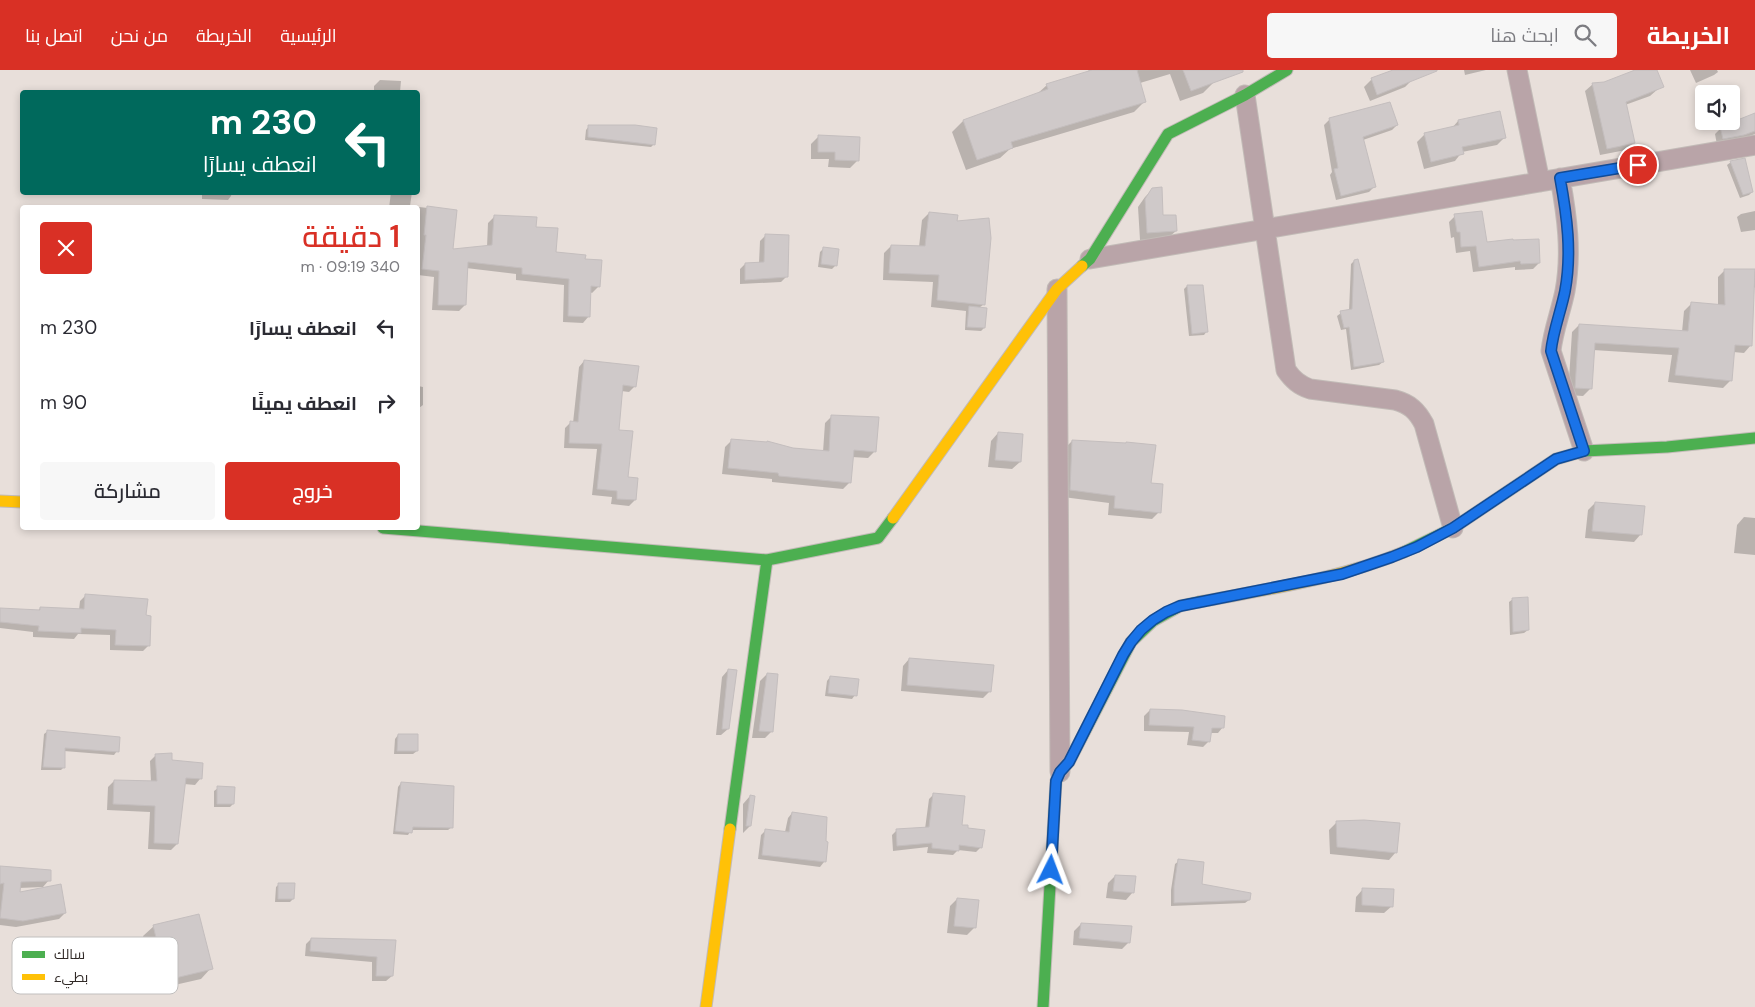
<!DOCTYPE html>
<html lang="ar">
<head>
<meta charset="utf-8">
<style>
	body { margin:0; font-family:"DM Sans",Cairo,sans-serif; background:#f7f7f7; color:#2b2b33; direction:rtl; height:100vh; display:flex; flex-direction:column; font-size:19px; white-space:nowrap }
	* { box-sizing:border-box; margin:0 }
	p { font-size:16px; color:#7c7c81 }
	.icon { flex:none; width:28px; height:28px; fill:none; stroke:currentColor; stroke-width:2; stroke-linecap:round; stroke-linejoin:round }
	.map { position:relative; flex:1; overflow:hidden; direction:ltr }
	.panel { position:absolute; left:20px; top:135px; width:400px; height:325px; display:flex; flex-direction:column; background:#fff; border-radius:5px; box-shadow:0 2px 8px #0003; direction:rtl }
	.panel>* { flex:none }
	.banner { position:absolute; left:20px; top:20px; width:400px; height:105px; border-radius:5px; box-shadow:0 2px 8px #0003; direction:rtl; background:#00695c; color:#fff; overflow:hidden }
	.buttons { position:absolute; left:1695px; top:15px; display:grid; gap:10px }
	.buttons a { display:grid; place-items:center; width:45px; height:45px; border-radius:5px; background:#fff; box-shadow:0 2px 8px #0003; font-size:25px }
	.pin { position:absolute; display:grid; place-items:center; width:42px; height:42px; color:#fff; margin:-21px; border:2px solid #fff; border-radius:50%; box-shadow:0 1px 5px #0007 }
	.me { position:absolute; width:55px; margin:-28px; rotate:3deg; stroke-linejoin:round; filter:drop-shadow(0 0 4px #0008) }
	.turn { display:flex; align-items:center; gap:18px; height:105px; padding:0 20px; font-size:22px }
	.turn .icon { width:65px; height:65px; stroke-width:2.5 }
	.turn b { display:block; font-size:35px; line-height:42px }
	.round { display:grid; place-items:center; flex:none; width:52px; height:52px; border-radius:5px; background:#f7f7f7 }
	.summary { display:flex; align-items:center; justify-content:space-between; height:85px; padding:0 20px }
	h1 { font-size:30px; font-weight:600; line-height:38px; color:#d93025 }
	.primary-button { display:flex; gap:10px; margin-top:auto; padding:10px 20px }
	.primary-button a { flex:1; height:58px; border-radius:5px; background:#d93025; color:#fff; font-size:20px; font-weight:600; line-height:58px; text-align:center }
	.primary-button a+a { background:#f7f7f7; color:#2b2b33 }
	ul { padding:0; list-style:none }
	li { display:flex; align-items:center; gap:15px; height:75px; padding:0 20px }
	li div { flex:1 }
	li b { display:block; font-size:19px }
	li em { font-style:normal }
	header { display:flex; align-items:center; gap:30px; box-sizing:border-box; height:70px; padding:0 25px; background:#d93025; color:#fff }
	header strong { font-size:24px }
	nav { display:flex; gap:28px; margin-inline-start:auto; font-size:18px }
	.search { width:350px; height:45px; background:#f7f7f7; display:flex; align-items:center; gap:12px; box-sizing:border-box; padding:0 18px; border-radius:5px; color:#7c7c81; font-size:19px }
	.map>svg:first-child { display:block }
</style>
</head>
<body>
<header>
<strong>الخريطة</strong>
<div class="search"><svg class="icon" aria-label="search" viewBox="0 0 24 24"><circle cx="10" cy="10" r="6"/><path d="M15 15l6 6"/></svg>ابحث هنا</div>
<nav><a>الرئيسية</a><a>الخريطة</a><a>من نحن</a><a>اتصل بنا</a></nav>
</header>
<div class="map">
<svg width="1755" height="937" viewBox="0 0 1755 937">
	<rect width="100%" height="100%" fill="#e8dfda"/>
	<!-- shadow -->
	<path fill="#0003" d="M1089,0H1210L1214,12L1203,23L1180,31L1170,4L1140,13L1145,31L1134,42L1010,79L1000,88L966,100L952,62L963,51L1037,24L1047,15L1086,3Z
		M1396,0H1408L1412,10L1405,17L1370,31L1364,17L1372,9Z
		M1464,0H1486L1465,5Z
		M1639,0H1652L1658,19L1650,26L1625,35L1633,73L1626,80L1600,85L1585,21L1593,14L1605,13Z
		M1690,0H1717L1718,2L1714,5L1696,13Z
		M380,10L401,11L400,22H374V16Z
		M1499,43L1504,68L1497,75L1462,82L1455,91L1424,99L1417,72L1425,64L1452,58L1458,51Z
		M1755,45V64L1737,71L1717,75L1715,64L1721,58Z
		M1330,49L1397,55L1392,60L1363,70L1375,116L1369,122L1336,130L1330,105L1332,102L1324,55Z
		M589,56L654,74L651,77L585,70L586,60Z
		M819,66L857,91L850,98L828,97L829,89H811V74Z
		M1731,92L1752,122L1749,125L1740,128L1727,95Z
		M1153,119L1162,147L1176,161L1168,168L1140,170L1138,137L1145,127Z
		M202,122H232L231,126L228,130L202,129Z
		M391,122H412L410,136L455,141L451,180L487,177L488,153L494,147L535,158L555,184L584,190L599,216L592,223L590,222L589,246L583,253L563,252L564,215L516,210V204L466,198L465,235L459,241L432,240L434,207L418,205V138H389Z
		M1755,141V160L1741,162L1737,147L1741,144Z
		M929,143L956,153L984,234L979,238L984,258L981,261L965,260L966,241L931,237L933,212L883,210L884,183L891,176L919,177L922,150Z
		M1455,146L1486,174L1539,193L1533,199L1515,200V197L1473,202L1470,181L1456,183L1454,167L1451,168L1449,152Z
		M766,165L786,207L781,212L740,214V199L745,194L759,193L760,171Z
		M823,179L836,195L832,199L818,197L820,182Z
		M1354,191L1383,292L1379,295L1351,300L1346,259L1341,260L1337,246L1341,243L1349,241L1351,194Z
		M1725,200H1755V217L1753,219L1751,275L1744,283L1733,282L1731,310L1723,318L1668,312L1672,285L1593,280L1590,319L1583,326L1568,325L1572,262L1579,255L1682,262L1684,241L1691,234L1718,236V207Z
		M1187,216L1207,261L1204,265L1189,266L1184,219Z
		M584,291L635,316L629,322L621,321L618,361L626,409L635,430L629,436L611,434L612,427L592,425L597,379L564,378L565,358L570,353H573L579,297Z
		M418,316L423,317V335L419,338H418Z
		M832,346L874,382L868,388L852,387L850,412L843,419L772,412V409L722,404L725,377L732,370L823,382L825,353Z
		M998,363L1020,392L1012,399L988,397L991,371Z
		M1072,371L1150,414L1159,442L1152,449L1108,445L1109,433L1063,427L1065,378Z
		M1595,433L1641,464L1634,472L1585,468L1588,440Z
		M1744,447L1755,448V485L1734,483L1737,455Z
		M86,525L149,575L143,581L110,580V565L78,564L74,569L33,567V562L0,558V539L38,541L40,538L79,540L80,531Z
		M1513,529L1528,560L1524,563L1510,565L1509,532Z
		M909,589L990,621L983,628L901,621L903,596Z
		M728,600V659L721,665H716L722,607Z
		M767,604L772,661L765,668H752L760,611Z
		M830,607L855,625L852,629L825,626L827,611Z
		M1150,640L1223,657L1218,663H1210L1209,671L1203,677L1187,675L1189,662L1144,661V646Z
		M48,661L117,681L114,685L64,681V697L61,700H41L44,664Z
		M398,665L417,681L413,684H394L395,669Z
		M156,685L171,691L200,709L195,715L184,714L177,774L171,780L148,779L150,742L107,740L108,717L114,711L151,712L150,691Z
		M401,713L452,757L448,760H411L408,765L393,764L398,717Z
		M218,718L233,734L230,737H214V721Z
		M934,724L960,756L981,777L976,782L958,780L953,785L927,783L928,777L893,781L892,765L897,760L925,759L929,729Z
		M750,726V756L743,763V734Z
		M792,743L824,772V792L820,797L758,789L761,765L766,760L785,762L788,748Z
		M1336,753L1396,782L1389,790L1330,784L1329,760Z
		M1179,791L1200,815L1249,830L1245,833L1171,836V820L1175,794Z
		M0,798L49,810L43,817L19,818V823L65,843L59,849L16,857L0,855Z
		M1115,806L1133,822L1126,830L1106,828L1108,813Z
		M279,814L293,829L290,832H275L276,817Z
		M1363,819L1392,836L1384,843L1355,842L1356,827Z
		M957,829L975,857L967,865L947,863L950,836Z
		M1081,854L1129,872L1122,879L1073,875L1074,861Z
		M154,856L211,898L201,909L157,919L156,918L129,923L125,906L135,896L150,893L143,866Z
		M311,869L395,871L392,906L386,911H372V892L305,886L306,874Z"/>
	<!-- building -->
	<path fill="#cfc9c9" stroke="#c4bebe" d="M1092,0H1137L1146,32L1011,72L1013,78L977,90L963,50L1048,19L1046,14Z
		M1183,0H1243V2L1191,21Z
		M1393,0H1437V1L1377,25L1371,8Z
		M1635,0H1657L1664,17L1626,32L1635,73L1607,79L1592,13L1604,12Z
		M1390,32L1398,55L1363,67L1376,117L1341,126L1334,99L1338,98L1329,48Z
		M1500,41L1506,68L1462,77L1464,84L1431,92L1424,63L1459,55L1458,50Z
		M1755,43V61L1744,65L1723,69L1720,57Z
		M588,55H635L657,58L655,75L588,67Z
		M818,65L860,67L859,91L835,90V82H818Z
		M1745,88L1753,122L1743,125L1730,91Z
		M1162,117L1163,145H1176L1177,161L1147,163L1145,129L1152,118Z
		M427,136L457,140L453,179L492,175L494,145L537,147L536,157L558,158L556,182L586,185L585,189L602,190L600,217L591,216L590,247L568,246L569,209L522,204V198L468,192L466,235H438L439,201L422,199L426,165H424Z
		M1482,141L1487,172L1513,169V170L1539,169L1540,193L1521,194L1520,191L1479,197L1476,176L1461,177L1460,162H1457L1454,144Z
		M929,142L958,145L957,151L989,148L991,168L985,235L937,230L939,205L889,203L891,175L925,176Z
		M765,164L789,165L788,207L745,210V193L764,192Z
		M823,177L839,179L837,196L821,194Z
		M1358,189L1384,292L1354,297L1349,257L1344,258L1340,241L1352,239L1354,190Z
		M1724,199H1755L1752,276L1735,275L1732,311L1675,305L1679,278L1595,273L1592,319L1575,318L1579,254L1688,261L1691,232L1725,235Z
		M1187,215H1203L1208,262L1192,264Z
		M969,236L987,238L985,258L967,257Z
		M584,290L639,296L636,317L623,315L619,360L633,361L628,407L638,408L636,430L617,429V421L597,419L602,374L569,373L570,351L578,352Z
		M831,345L879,347L876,382L854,380L851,413L779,406L778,403L728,398L731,369L767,372V371L793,378L829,381Z
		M998,362L1023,364L1021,392L995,390Z
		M1072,370L1126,373V372L1156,375L1151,413L1163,414L1161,443L1114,438L1115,426L1070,420Z
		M1595,432L1645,436L1642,465L1592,461Z
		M85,524L148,529L146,545L151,546L150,576L115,575L116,560L81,558V563L38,561L39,556L0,552V538L40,540V537L84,539Z
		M1528,527L1529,560L1513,562L1512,528Z
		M909,588L994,595L991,622L907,615Z
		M728,599L737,600L729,659H722Z
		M767,603L778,604L773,662L759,661Z
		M830,606L859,609L857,626L828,623Z
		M1150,639L1182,640L1225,646L1224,658H1212L1210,672L1192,670L1194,657L1149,655Z
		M47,660L120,667L119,682L65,678V698L43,697Z
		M398,664H418V681H397Z
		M172,683V690L203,693L202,709L186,708L178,774L154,773L155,736L113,734L114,710L157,711L155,684Z
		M401,712L454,716L453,758L413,757L412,763L395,761Z
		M217,716L235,717L234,734H217Z
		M933,723L965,726L962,755H968V758L985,760L982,778L959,775V781L932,778V773L897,776L896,759L929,757Z
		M750,725L755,726L751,756H746Z
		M792,742L827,747L826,771L828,772L826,792L762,785L765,759L789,762Z
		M1364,750L1400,753L1397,783L1337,777L1336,751Z
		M1178,789L1204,792L1202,814L1251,823L1250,830L1174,833V816Z
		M0,796L51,800V811L21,812L20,822L61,814L66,843L23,851L0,848L4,813L0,814Z
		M1115,805L1136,806L1134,823L1113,821Z
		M278,813H295L294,829H278Z
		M1362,818L1394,819L1393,837L1362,835Z
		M957,828L979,830L976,858L954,856Z
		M199,844L213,899L167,910L166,908L139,914L135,894L161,889L153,855Z
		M1081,853L1132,856L1130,873L1079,868Z
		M311,868L396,870L393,906H376L377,887L310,881Z"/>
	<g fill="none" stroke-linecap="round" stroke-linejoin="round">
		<!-- street casing -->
		<g stroke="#c2bbb7" stroke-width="21">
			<path id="street" d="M1517,0L1540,112
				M1245,25L1286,300C1293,310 1299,315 1310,319L1395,330C1410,334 1417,341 1424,354L1453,458
				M1560,108C1567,146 1572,183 1565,221C1561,241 1553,261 1551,281L1584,381
				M1090,189L1755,75
				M1057,219L1060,702"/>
		</g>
		<!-- fast casing -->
		<g stroke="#c2bbb7" stroke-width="13">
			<path id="fast" d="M1082,196L1090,189L1168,64L1245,25L1287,0
				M383,458L767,490L878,468L893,448
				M1404,482L1453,458L1556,389L1584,381L1667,377L1755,368
				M730,759L767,490
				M1043,937L1056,711L1060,702L1069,692L1131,572L1153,551L1180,536L1199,532"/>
		</g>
		<!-- slow casing -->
		<g stroke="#c2bbb7" stroke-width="13">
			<path id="slow" d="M0,431L22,432
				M893,448L1057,219L1082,196
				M1199,532C1268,519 1339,509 1404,482
				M706,937L730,759"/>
		</g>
		<!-- street -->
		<use href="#street" stroke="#b9a4a8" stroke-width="19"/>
		<!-- fast -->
		<use href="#fast" stroke="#4caf50" stroke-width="11"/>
		<!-- slow -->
		<use href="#slow" stroke="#ffc107" stroke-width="11"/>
	</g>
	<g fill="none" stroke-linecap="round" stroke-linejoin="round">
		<!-- route casing -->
		<g stroke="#114b97" stroke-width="12">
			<path id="route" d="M1051,800L1056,711L1060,702L1069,692L1123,585L1131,572L1141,560L1153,550L1166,542L1180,536L1342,504L1392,487L1417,477L1453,458L1556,389L1584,381L1551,281C1553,261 1561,241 1565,221C1572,183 1567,146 1560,108L1638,95"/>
		</g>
		<!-- route -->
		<use href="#route" stroke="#1a73e8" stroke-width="9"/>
	</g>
	<!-- legend -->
	<rect x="12" y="867" width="166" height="57" rx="8" fill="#fff" stroke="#c1bfbe" stroke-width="1"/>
	<rect x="22" y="881" width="23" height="7" fill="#4caf50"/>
	<rect x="22" y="904" width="23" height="6" fill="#ffc107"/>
	<g font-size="14" fill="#302926">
		<text x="54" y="889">سالك</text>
		<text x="54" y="912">بطيء</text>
	</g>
</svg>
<div class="buttons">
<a><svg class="icon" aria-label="sound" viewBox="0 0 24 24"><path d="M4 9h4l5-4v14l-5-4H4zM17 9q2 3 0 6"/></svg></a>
</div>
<div class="pin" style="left:1638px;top:95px;background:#d93025"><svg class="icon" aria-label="arrive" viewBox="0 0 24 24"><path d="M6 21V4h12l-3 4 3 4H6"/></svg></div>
<svg class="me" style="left:1051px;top:800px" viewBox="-20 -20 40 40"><path d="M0-17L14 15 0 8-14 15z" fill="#1a73e8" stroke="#fff" stroke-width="4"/></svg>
<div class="banner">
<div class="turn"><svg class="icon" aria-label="left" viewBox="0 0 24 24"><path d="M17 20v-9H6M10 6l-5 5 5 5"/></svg><div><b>230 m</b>انعطف يسارًا</div></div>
</div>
<section class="panel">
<div class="summary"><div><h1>1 دقيقة</h1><p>340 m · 09:19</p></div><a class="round" style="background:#d93025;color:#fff"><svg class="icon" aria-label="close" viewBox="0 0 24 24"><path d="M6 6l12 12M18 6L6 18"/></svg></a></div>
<ul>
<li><svg class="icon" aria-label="left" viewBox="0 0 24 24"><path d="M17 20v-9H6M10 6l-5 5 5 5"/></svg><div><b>انعطف يسارًا</b></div><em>230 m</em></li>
<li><svg class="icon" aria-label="right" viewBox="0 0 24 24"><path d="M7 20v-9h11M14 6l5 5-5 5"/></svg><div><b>انعطف يمينًا</b></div><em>90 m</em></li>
</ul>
<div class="primary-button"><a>خروج</a><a>مشاركة</a></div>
</section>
</div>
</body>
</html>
